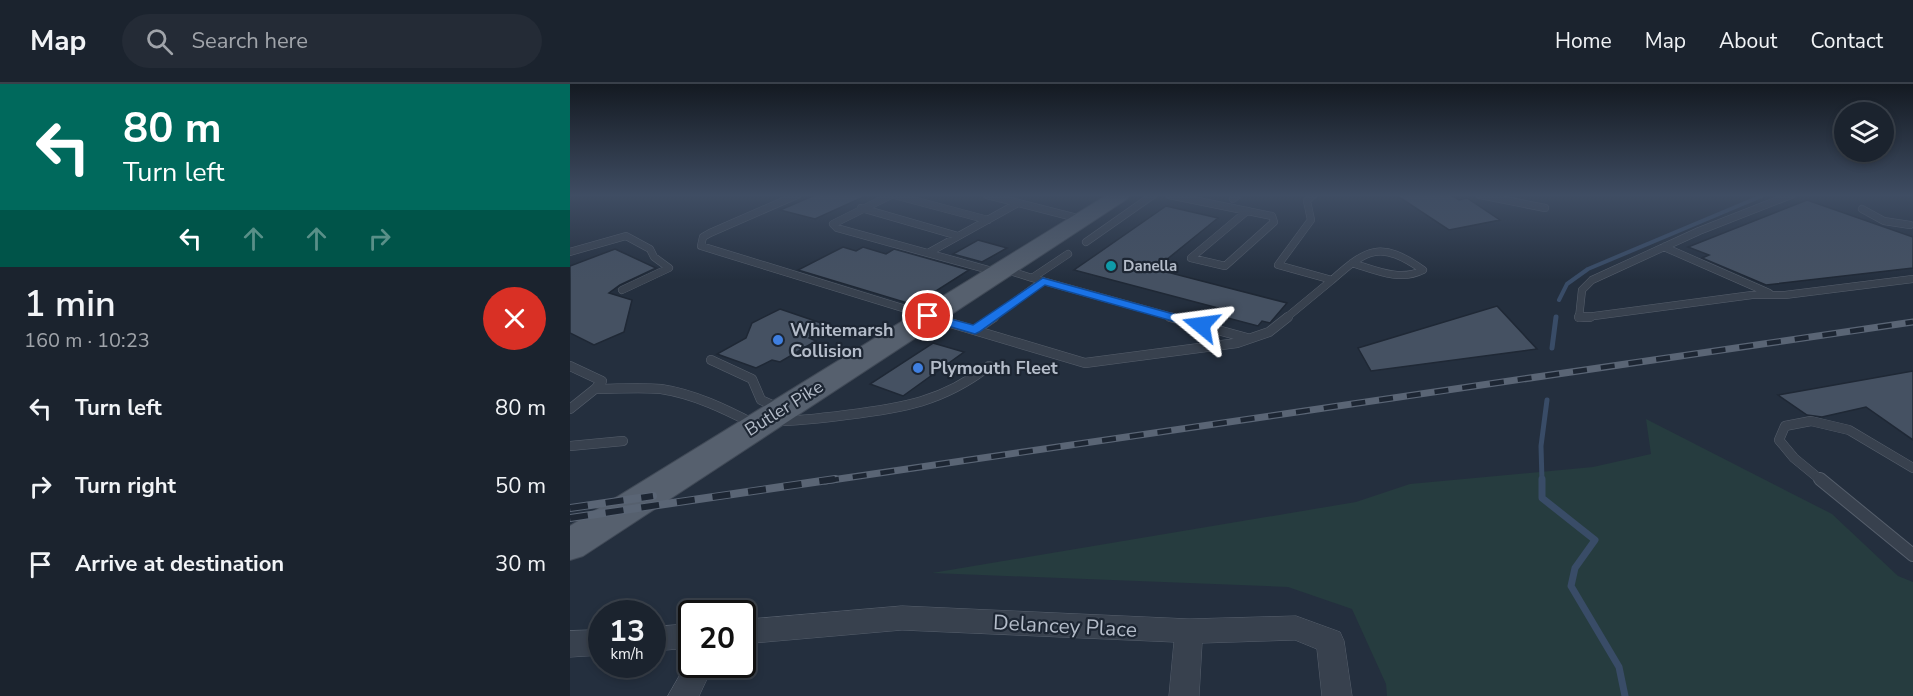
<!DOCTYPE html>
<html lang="en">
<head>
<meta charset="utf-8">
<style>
	body { margin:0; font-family:"Nunito Sans",sans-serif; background:#242b36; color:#f1f3f6; height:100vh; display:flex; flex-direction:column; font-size:22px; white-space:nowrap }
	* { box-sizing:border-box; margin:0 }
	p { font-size:20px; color:#a0a4aa }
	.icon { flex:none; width:33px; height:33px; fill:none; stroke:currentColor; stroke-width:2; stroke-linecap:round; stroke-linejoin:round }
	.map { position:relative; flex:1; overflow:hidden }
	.drawer { display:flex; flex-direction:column; background:#1b232e; width:570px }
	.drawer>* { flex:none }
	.banner { background:#00695c; color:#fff; overflow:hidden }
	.buttons { position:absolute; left:1264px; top:18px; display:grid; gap:12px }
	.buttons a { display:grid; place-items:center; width:60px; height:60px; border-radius:50%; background:#1b232e; box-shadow:0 3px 9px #0003,0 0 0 2px #39404a; font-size:30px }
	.speed { position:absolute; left:18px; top:516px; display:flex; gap:12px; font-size:30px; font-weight:700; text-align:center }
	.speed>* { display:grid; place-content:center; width:78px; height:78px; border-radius:50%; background:#1b232e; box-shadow:0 3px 9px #0003,0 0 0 2px #39404a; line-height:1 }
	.speed small { font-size:15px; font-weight:400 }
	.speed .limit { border:3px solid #111; border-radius:9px; background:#fff; color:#111 }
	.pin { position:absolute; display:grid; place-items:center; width:51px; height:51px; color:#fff; margin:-26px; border:3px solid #fff; border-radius:50%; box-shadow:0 2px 6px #0007 }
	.me { position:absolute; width:66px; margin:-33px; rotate:286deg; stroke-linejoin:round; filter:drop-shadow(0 0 4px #0008) }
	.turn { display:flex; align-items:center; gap:21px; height:126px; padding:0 24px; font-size:27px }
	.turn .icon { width:78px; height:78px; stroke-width:2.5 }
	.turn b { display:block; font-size:42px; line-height:51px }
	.lanes { display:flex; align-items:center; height:57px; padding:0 24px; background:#0003; justify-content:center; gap:30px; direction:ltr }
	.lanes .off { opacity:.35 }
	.round { display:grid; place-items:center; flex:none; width:63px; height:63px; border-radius:32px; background:#242b36 }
	.headline { display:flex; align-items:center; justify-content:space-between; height:102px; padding:0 24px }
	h1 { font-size:36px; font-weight:600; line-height:45px }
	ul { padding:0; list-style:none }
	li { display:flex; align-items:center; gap:18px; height:78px; padding:0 24px }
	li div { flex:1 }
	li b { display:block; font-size:22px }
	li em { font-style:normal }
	header { display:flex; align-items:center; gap:36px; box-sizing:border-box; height:84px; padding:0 30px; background:#1b232e; border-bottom:2px solid #39404a }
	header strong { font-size:28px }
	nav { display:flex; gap:33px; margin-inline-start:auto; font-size:21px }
	.search { width:420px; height:54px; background:#242b36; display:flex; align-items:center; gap:15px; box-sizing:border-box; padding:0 21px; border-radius:33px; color:#a0a4aa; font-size:22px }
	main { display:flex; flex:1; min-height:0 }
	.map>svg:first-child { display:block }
</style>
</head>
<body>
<header>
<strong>Map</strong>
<div class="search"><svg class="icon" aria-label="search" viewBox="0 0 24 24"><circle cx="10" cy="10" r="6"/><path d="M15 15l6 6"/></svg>Search here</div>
<nav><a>Home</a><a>Map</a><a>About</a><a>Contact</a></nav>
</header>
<main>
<section class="drawer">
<div class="banner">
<div class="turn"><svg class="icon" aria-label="left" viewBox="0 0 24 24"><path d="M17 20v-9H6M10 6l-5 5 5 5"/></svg><div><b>80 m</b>Turn left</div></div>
<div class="lanes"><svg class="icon" aria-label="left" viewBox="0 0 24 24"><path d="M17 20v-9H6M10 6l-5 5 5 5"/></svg><svg class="icon off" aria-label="ahead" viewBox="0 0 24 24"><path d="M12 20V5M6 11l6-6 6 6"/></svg><svg class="icon off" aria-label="ahead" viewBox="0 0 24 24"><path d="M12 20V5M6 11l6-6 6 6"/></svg><svg class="icon off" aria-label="right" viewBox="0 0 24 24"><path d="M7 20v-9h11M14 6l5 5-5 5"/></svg></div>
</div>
<div class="headline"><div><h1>1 min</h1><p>160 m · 10:23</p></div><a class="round" style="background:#d93025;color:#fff"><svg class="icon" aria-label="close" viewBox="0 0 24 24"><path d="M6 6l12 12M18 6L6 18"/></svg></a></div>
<ul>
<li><svg class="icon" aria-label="left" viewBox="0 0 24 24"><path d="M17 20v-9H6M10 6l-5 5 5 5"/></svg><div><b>Turn left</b></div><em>80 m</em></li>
<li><svg class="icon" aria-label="right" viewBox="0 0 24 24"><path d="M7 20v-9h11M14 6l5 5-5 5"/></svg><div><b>Turn right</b></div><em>50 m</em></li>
<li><svg class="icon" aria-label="arrive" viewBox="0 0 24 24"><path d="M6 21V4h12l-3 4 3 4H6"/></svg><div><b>Arrive at destination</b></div><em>30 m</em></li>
</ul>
</section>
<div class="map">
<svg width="1343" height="612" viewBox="0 0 1343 612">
	<rect width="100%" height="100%" fill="#242f3e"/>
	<!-- green -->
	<path fill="#263c3f" d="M1076,335L1262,430L1328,492L1343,498V612H817L816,600L782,525L718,503L362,489L786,418L840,400L1023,383L1081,370Z"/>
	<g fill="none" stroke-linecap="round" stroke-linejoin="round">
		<!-- stream-far2 -->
		<path stroke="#394c67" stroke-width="4" d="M989,216L997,200L1018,185L1194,111"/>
		<!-- stream-far1 -->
		<path stroke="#394c67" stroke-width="5" d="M982,264L986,233
			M972,397L971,362L977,316"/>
		<!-- stream -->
		<path stroke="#394c67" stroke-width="7" d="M972,395V414L1025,456L1005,484L1001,502L1049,583L1055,612"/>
	</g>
	<!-- building -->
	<path fill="#455162" stroke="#1f2835" stroke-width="1.5" d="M245,111H298L245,135L210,126Z
		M826,111H881L889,116L897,114L930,136L879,146Z
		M1237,116L1343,153V184L1196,201L1132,174L1139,171L1118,163Z
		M596,122L648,134L585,185L717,219L700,239L692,237L688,242L650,232L652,225L504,186Z
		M408,156L437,164L412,178L383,170Z
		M273,163L286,167L293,163L316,170L324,165L399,186L344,221L228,186Z
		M45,165L86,184L50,201L39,209L62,216L54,248L24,261L0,249V182Z
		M927,222L967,265L801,287L788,264Z
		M210,225L260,242L239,254L246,257L210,278L202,276L186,284L147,270L176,254L182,239Z
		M363,259L394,268L333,312L300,300Z
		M1343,287V356L1296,323L1252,333L1237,331L1208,311Z"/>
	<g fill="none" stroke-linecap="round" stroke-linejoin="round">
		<!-- lane-far2 casing -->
		<g stroke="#565f6c" stroke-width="8">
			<path id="lane-far2" d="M227,111L140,149L133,153L131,162L365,234
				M321,111L263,140L267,144L426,188
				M324,111L418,136
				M417,111L511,135
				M599,111L702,132L704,138L655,182L621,174L677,127
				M910,111L975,124
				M1221,111L1129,147L1022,196L1012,206L1009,234L1182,211H1215L1343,195
				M663,115L668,111
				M291,124L388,152
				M1292,125L1314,137L1340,141
				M516,158L583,111
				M1094,163L1199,209
				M0,168L56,152L80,165L84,173L99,184L52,206
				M358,169L448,119
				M434,185L462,194L498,170
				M462,194L606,234
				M762,196C797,165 810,156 853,186C830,198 805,186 782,179
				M422,234L473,197
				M716,234L762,196L708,181L741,136L737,117L743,111"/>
		</g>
		<!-- lane-far1 casing -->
		<g stroke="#565f6c" stroke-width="10">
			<path id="lane-far1" d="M360,233L515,279L667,259L699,248L718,233
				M600,233L677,254
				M1009,233H1020
				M405,246L424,233
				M141,276L182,295L191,316L209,324
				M0,282L32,297L25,305C47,305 69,303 91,305C124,310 155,325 184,340
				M0,325L25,305
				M206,337C230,337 253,334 276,331C333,324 372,318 419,282
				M0,362L53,357
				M1252,397L1224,374L1209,356L1215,342L1241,337L1279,346L1343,384"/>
		</g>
		<!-- lane casing -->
		<g stroke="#565f6c" stroke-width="14">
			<path id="lane" d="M1250,395L1343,471"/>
		</g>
		<!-- street casing -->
		<g stroke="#565f6c" stroke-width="1">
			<path id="street" d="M332,522L619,535L726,532L770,548L774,557L782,612H752L747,565L725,556L632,559L629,612H599L604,558L332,546L172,560V536Z
				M122,540V564L82,567V543Z
				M32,546V571L0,573V547Z
				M122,570V580H144L129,612H98Z"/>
		</g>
		<!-- primary casing -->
		<g stroke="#414a57" stroke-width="2">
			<path id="primary" d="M537,111H560L557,115L13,472L0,476V442Z"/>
		</g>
		<!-- lane-far2 -->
		<use href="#lane-far2" stroke="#38414e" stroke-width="7"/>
		<!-- lane-far1 -->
		<use href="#lane-far1" stroke="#38414e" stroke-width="9"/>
		<!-- lane -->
		<use href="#lane" stroke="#38414e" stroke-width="12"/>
		<!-- street -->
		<use href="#street" fill="#38414e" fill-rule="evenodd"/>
		<!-- primary -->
		<use href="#primary" fill="#56606e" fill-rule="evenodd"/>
		<!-- rail-far1 casing -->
		<g stroke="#5a6575" stroke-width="7">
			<path id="rail-far1" d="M255,397L1343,238"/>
		</g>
		<!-- rail casing -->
		<g stroke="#5a6575" stroke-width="8">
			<path id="rail" d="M0,424L83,412
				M0,434L265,395"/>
		</g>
		<!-- rail-far1 -->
		<use href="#rail-far1" stroke="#1d2633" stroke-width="4.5" stroke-dasharray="14" stroke-linecap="butt"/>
		<!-- rail -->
		<use href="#rail" stroke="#1d2633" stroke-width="6" stroke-dasharray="18" stroke-linecap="butt"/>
	</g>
	<!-- sky -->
	<linearGradient id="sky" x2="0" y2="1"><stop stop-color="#141a22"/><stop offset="0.57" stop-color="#3f4d63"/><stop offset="1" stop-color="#3f4d63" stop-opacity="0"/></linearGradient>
	<rect width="1343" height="196" fill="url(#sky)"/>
	<!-- route -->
	<path fill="#1a73e8" stroke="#114b97" stroke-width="1.5" d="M473,194L636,239L637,241L631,245L475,201L409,248L405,250L354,235L352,232L358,229L403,241Z"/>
	<!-- markers -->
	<circle fill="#0f9aa8" stroke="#1d2633" stroke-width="2" cx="541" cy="182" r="6"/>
	<g fill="#3f7fe0" stroke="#1d2633" stroke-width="2">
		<circle cx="208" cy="256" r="6"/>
		<circle cx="348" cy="284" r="6"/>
	</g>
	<g text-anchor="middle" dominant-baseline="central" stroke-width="4.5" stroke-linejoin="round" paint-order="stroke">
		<!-- far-poi labels -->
		<g font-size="15" font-weight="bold" fill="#b4bcc9" stroke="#1d2633" text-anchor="start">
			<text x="553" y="182">Danella</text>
		</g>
		<!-- poi labels -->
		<g font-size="18" font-weight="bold" fill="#b4bcc9" stroke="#1d2633" text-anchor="start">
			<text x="220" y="246">Whitemarsh<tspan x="220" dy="21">Collision</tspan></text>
			<text x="360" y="284">Plymouth Fleet</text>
		</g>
		<!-- street labels -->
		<g font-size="18" fill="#b4bcc9" stroke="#1d2633">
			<text transform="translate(214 324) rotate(-32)">Butler Pike</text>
		</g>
		<!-- near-street labels -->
		<g font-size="21" fill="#b4bcc9" stroke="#1d2633">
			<text transform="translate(495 542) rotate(3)">Delancey Place</text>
		</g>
	</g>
</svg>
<div class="buttons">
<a><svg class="icon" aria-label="layers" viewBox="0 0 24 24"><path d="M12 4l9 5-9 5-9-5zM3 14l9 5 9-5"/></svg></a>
</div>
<div class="speed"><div>13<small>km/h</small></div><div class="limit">20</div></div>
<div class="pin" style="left:358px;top:232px;background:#d93025"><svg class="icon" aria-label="arrive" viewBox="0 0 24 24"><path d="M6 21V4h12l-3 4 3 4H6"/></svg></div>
<svg class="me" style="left:631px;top:241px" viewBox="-20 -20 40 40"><path d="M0-17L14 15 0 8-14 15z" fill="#1a73e8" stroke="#fff" stroke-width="4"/></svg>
</div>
</main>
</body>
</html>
